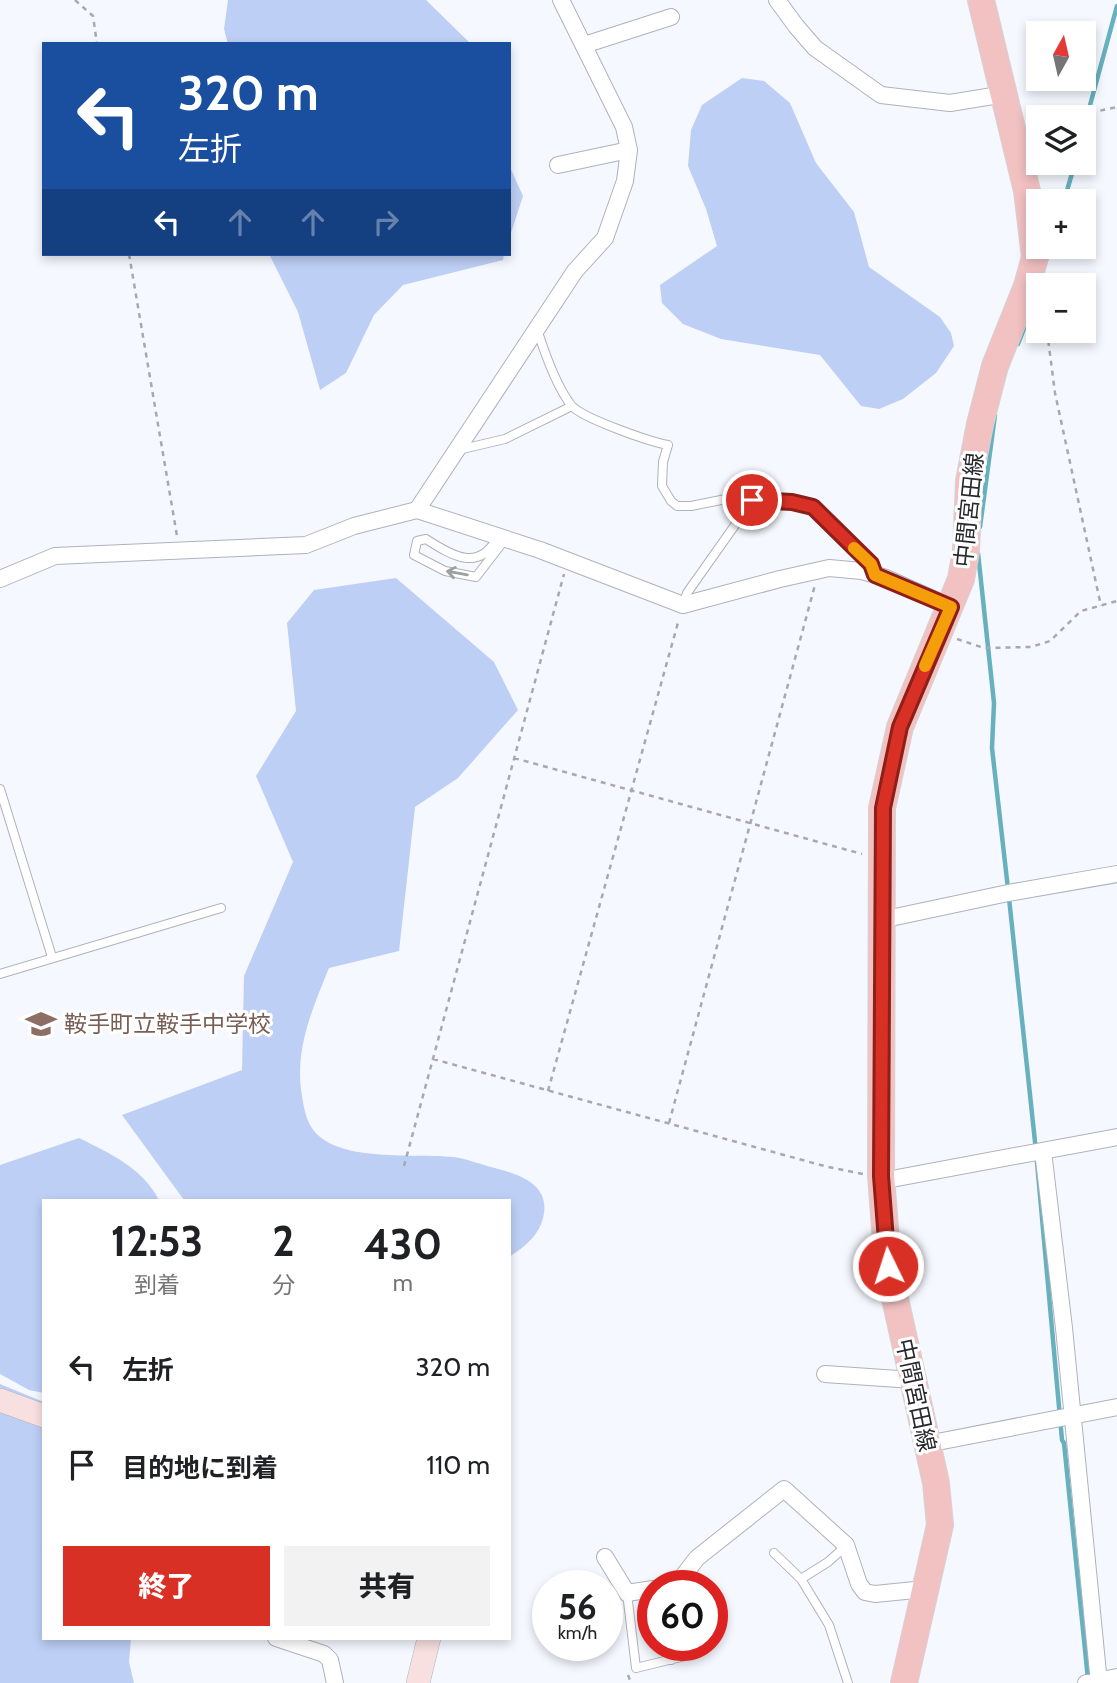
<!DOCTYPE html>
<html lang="ja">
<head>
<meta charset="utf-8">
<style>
	body { margin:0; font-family:Cabin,"Noto Sans JP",sans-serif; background:#f2f2f2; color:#202124; height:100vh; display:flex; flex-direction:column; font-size:26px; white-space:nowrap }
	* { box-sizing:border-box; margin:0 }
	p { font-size:23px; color:#757577 }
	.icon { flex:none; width:38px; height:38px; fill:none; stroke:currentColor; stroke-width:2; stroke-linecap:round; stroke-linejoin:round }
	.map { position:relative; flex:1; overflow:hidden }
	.drawer { position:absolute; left:42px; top:1199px; width:469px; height:441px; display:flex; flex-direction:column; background:#fff; border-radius:0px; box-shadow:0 4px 10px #0003 }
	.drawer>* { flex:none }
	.top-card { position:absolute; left:42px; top:42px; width:469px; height:214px; border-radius:0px; box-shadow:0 4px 10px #0003; background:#1a4fa0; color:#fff; overflow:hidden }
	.needle { width:46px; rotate:8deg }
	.controls { position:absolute; left:1026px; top:21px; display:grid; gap:14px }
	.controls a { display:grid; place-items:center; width:70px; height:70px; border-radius:0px; background:#fff; box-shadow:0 4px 10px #0003; font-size:35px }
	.speed { position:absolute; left:532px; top:1570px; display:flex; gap:14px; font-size:35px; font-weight:700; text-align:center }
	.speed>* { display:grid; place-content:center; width:91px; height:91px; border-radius:50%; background:#fff; box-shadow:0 4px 10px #0003; line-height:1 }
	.speed small { font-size:18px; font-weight:400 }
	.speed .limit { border:10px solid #d22; background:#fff; color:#111 }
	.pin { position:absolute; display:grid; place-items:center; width:60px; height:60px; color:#fff; margin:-30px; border:4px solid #fff; border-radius:50%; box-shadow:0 2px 7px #0007 }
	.me { position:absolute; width:77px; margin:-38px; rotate:356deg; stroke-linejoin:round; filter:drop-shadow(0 0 5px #0008) }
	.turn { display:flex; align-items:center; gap:24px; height:147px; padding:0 21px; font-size:32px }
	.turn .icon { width:91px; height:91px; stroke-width:2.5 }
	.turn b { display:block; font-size:49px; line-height:60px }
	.lanes { display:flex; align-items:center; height:66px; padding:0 21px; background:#0003; justify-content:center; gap:35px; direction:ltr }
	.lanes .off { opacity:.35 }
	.eta { display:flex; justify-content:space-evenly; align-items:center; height:119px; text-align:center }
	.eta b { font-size:42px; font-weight:800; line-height:49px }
	.cta { display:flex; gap:14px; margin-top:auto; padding:14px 21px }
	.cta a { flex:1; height:80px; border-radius:0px; background:#d93025; color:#fff; font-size:28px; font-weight:800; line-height:80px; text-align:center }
	.cta a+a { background:#f2f2f2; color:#202124 }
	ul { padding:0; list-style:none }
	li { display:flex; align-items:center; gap:21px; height:98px; padding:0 21px }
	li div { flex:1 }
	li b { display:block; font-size:26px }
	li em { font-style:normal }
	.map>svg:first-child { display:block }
</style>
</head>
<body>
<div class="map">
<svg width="1117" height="1683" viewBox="0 0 1117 1683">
	<rect width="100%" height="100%" fill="#f5f8ff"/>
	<!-- green -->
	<path fill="#becff5" d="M228,0H426L471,44H228L224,29Z
		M742,78L764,81L790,103L816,163L854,212L869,267L940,317L951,333L954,346L936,373L903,399L879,409L861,406L820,355L721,339L683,324L662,303L660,285L717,246L706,209L688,166L691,130L702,105Z
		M509,165L523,196L509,239Z
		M269,254H504L503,260L403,285L374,315L346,373L320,390L298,312Z
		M396,578L494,662L518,710L458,778L415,807L399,951L329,968C312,1010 294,1050 302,1096C304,1108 306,1121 314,1131C341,1163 415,1153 453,1157C463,1158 474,1162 484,1165C508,1172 549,1179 544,1213C541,1234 526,1246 509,1257V1200H184L122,1115L242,1070L244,976L293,862L256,776L296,711L287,623L314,590Z
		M79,1138C109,1153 143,1168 159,1200H44V1393L29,1390L0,1374V1165Z
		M0,1384L44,1402V1638H131L129,1662L134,1683H0Z"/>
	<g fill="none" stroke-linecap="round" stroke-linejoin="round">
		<!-- stream -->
		<path stroke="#66b1bd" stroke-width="4.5" d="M1083,131L1117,6
			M1064,201L1075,163
			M1047,258L1050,247
			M1018,344L1025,326
			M980,527L995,415
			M978,553L994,703L992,748L1008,889
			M1009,898L1036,1151L1062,1440L1064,1443L1088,1679"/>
		<!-- service casing -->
		<g stroke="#adb2bc" stroke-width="10">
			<path id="service" d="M537,329C544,351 557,387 571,405C581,418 651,442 668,445L663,462L662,486L671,501L677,506H691L726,499L792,502L813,507L871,564L875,575
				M458,450L505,439L572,406
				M498,536C480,573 452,556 426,539L417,541L414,555L445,571L476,577L506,538
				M683,605L687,593L752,501
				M0,789L52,957
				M0,974L221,908
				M774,1553L801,1579L829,1625L848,1683
				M801,1579L828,1562L846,1546
				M627,1593L636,1668L689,1655L699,1645
				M668,1645L671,1660"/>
		</g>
		<!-- minor casing -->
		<g stroke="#adb2bc" stroke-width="18">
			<path id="minor" d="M777,0L796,26L815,48L881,95L950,103L1005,94
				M584,45L671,17
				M558,165L629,150
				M417,510L575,271L605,238L625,181L629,150L624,127L561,0
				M0,579L55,556L306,545L354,526L417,510L540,550L683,605L780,579L829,568L862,571L886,578L951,607
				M881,920L1008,893L1117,874
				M1043,1151L1064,1328L1099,1683
				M881,1181L1117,1137
				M825,1374L913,1380
				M927,1444L1117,1407
				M605,1557L627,1593L653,1589
				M671,1586L677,1584L697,1558L784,1489L846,1545L859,1584L865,1592L875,1594L925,1589
				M276,1638L324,1654L330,1660L335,1683
				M1086,1683L1117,1677"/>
		</g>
		<!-- secondary casing -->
		<g stroke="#adb2bc" stroke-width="24">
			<path id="secondary" d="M0,1400L44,1416
				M418,1683L429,1638"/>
		</g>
		<!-- primary casing -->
		<g stroke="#d4d4d5" stroke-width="28">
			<path id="primary" d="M904,1683L940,1525L936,1483L888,1267L881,1176L882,808L900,727L961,579L966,551L969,481L980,424L995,366L1027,286L1035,257L1027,191L981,0"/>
		</g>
		<!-- path -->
		<path stroke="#a7a9af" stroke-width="2.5" stroke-dasharray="5 5" stroke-linecap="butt" d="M75,0L93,16L97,44
			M1071,117L1117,107
			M1030,126L1038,125
			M129,254L177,536
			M1047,331L1055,393L1101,606
			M957,639L984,648L1031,647L1050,641L1081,611L1117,601
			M514,758L862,854
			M433,1059L828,1167L863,1174
			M548,1091L679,619
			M669,1123L815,585
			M404,1166L564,574
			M628,1675L631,1683"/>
		<!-- service -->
		<use href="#service" stroke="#fff" stroke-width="8"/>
		<!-- minor -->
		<use href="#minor" stroke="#fff" stroke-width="16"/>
		<!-- secondary -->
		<use href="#secondary" stroke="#f9e0e0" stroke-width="23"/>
		<!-- primary -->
		<use href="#primary" stroke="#f2c1c2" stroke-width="26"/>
	</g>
	<!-- one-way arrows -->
	<defs><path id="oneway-shaft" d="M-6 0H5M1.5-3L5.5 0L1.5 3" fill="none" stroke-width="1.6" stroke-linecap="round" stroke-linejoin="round" transform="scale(1.75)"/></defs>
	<use stroke="#9e9fa0" href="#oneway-shaft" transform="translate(457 573) rotate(-170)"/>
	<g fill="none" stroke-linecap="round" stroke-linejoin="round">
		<!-- route casing -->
		<g stroke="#8d1f18" stroke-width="18">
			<path id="route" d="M752,500L792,502L813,507L871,564L875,575L951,607L900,727L883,808L881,1176L888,1266"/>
		</g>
		<!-- route -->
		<use href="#route" stroke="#d93025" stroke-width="12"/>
		<!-- slow -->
		<path stroke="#f59e0b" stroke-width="12" d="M854,548L871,564L875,575L951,607L925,666"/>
	</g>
	<!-- icons -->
	<defs>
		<g id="school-bare" transform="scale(2.415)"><path d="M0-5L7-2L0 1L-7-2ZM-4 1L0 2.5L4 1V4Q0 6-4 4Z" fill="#8d6e63" stroke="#fff" stroke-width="2.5" paint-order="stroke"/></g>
	</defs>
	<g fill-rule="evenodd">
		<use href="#school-bare" x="41" y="1024"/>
	</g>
	<g text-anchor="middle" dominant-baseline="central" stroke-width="6" stroke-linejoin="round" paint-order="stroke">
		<!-- street labels -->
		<g font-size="23" fill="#28292d" stroke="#fff">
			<text transform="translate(969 510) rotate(-84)">中間宮田線</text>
			<text transform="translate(916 1395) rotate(78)">中間宮田線</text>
		</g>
		<!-- education labels -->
		<g font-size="23" fill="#785e54" stroke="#fff" text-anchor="start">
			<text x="64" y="1024">鞍手町立鞍手中学校</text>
		</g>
	</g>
</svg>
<div class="controls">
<a><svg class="needle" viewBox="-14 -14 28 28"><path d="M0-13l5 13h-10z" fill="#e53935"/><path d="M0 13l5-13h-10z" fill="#757577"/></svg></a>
<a><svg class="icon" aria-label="layers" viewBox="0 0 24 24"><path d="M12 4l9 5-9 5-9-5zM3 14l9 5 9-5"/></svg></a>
<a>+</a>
<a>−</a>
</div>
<div class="speed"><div>56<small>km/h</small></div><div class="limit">60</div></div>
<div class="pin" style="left:752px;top:500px;background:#d93025"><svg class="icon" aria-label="arrive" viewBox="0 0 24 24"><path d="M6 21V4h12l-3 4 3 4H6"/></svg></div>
<svg class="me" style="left:888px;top:1266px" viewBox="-20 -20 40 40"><circle r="17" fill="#d93025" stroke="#fff" stroke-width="3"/><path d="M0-11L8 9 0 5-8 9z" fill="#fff"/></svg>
<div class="top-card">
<div class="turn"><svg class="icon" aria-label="left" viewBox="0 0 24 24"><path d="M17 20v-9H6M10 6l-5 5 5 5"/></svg><div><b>320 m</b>左折</div></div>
<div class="lanes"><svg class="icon" aria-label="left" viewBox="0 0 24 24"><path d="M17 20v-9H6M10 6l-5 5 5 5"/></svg><svg class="icon off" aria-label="ahead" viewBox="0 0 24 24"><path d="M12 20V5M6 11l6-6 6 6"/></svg><svg class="icon off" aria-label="ahead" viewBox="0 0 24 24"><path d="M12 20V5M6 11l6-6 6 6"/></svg><svg class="icon off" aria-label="right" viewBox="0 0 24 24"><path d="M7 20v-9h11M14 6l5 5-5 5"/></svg></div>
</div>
<section class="drawer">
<div class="eta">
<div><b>12:53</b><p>到着</p></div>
<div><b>2</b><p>分</p></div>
<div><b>430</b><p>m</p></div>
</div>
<ul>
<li><svg class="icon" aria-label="left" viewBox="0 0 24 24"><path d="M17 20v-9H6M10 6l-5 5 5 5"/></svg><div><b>左折</b></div><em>320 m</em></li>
<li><svg class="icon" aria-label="arrive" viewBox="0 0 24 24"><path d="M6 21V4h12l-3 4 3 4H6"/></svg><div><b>目的地に到着</b></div><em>110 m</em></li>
</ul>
<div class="cta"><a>終了</a><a>共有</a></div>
</section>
</div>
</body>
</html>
